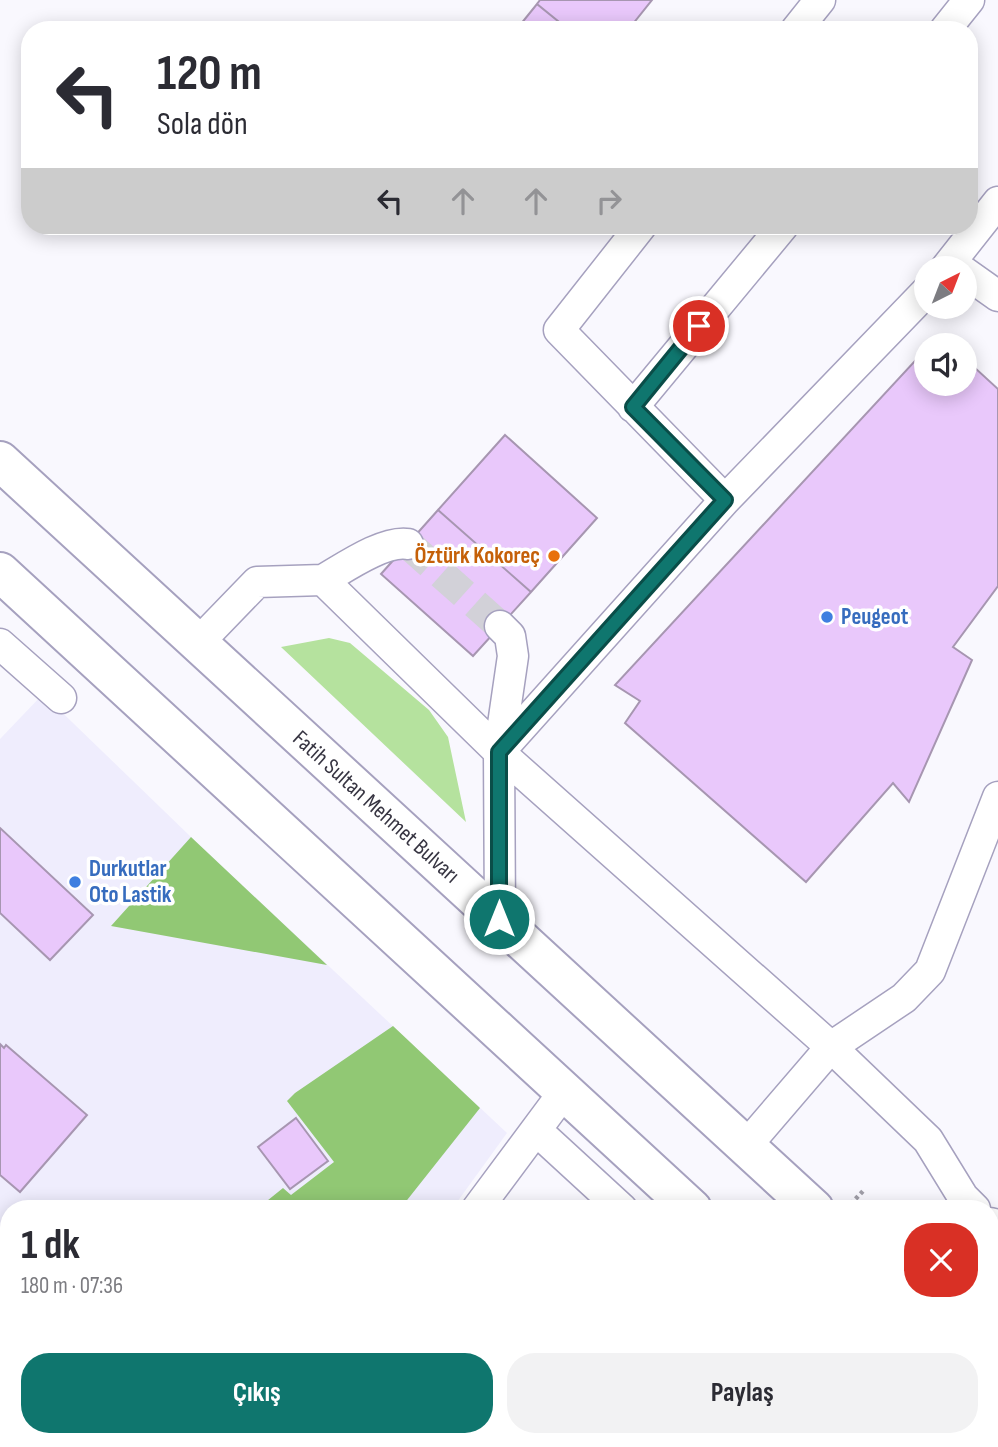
<!DOCTYPE html>
<html lang="tr">
<head>
<meta charset="utf-8">
<style>
	body { margin:0; font-family:"Sofia Sans Condensed",sans-serif; background:#f2f2f3; color:#2b2b33; height:100vh; display:flex; flex-direction:column; font-size:26px; white-space:nowrap }
	* { box-sizing:border-box; margin:0 }
	p { font-size:23px; color:#7c7c81 }
	.icon { flex:none; width:38px; height:38px; fill:none; stroke:currentColor; stroke-width:2; stroke-linecap:round; stroke-linejoin:round }
	.map { position:relative; flex:1; overflow:hidden }
	.side { position:absolute; left:0px; top:1200px; width:999px; height:247px; display:flex; flex-direction:column; background:#fff; border-radius:28px 28px 0 0; box-shadow:0 4px 18px #0003 }
	.side>* { flex:none }
	.banner { position:absolute; left:21px; top:21px; width:957px; height:214px; border-radius:28px; box-shadow:0 4px 18px #0003; background:#fff; color:#2b2b33; overflow:hidden }
	.needle { width:46px; rotate:42deg }
	.fabs { position:absolute; left:914px; top:256px; display:grid; gap:14px }
	.fabs a { display:grid; place-items:center; width:63px; height:63px; border-radius:50%; background:#fff; box-shadow:0 4px 18px #0003; font-size:35px }
	.pin { position:absolute; display:grid; place-items:center; width:60px; height:60px; color:#fff; margin:-30px; border:4px solid #fff; border-radius:50%; box-shadow:0 2px 7px #0007 }
	.me { position:absolute; width:77px; margin:-38px; rotate:0deg; stroke-linejoin:round; filter:drop-shadow(0 0 5px #0008) }
	.turn { display:flex; align-items:center; gap:24px; height:147px; padding:0 21px; font-size:32px }
	.turn .icon { width:91px; height:91px; stroke-width:2.5 }
	.turn b { display:block; font-size:49px; line-height:60px }
	.lanes { display:flex; align-items:center; height:66px; padding:0 21px; background:#0003; justify-content:center; gap:35px; direction:ltr }
	.lanes .off { opacity:.35 }
	.round { display:grid; place-items:center; flex:none; width:74px; height:74px; border-radius:28px; background:#f2f2f3 }
	.summary { display:flex; align-items:center; justify-content:space-between; height:119px; padding:0 21px }
	h1 { font-size:42px; font-weight:700; line-height:52px }
	.cta { display:flex; gap:14px; margin-top:auto; padding:14px 21px }
	.cta a { flex:1; height:80px; border-radius:28px; background:#0f766e; color:#fff; font-size:28px; font-weight:700; line-height:80px; text-align:center }
	.cta a+a { background:#f2f2f3; color:#2b2b33 }
	.map>svg:first-child { display:block }
</style>
</head>
<body>
<div class="map">
<svg width="998" height="1447" viewBox="0 0 998 1447">
	<rect width="100%" height="100%" fill="#f9f8fe"/>
	<!-- built -->
	<path fill="#efedfd" d="M43,694L191,837L507,1133L452,1209H9V1438L259,1439L251,1447H0V739Z"/>
	<!-- green -->
	<path fill="#b5e29e" d="M329,638L350,643L429,710L448,737L466,822L281,647Z
		M629,1439H732L727,1447H637Z"/>
	<!-- forest -->
	<path fill="#91c874" d="M191,837L327,965L111,926Z
		M393,1026L480,1108L400,1209H257L283,1188L291,1195L334,1162L287,1101L295,1093Z
		M9,1426V1438H247L248,1447H0V1432Z"/>
	<!-- building -->
	<path fill="#e9c8fb" stroke="#a796b1" stroke-width="2" d="M540,0H652L628,30H569L537,4Z
		M537,4L569,30H516Z
		M926,349V383H964V362L974,367L998,389V586L953,647L972,660L909,802L893,783L806,882L625,723L640,701L615,685Z
		M505,435L597,518L531,592L438,510Z
		M438,510L531,592L473,656L381,574Z
		M0,828L93,915L50,960L0,913Z
		M0,1044L4,1048L6,1045L87,1115L20,1192L0,1175Z
		M296,1118L328,1161L290,1189L258,1147Z
		M522,1438H611L605,1445L608,1447H531Z"/>
	<g fill="none" stroke-linecap="round" stroke-linejoin="round">
		<!-- minor-tunnel -->
		<path stroke="#d2d1d8" stroke-width="30" stroke-dasharray="30 15" stroke-linecap="butt" d="M408,544L500,626"/>
		<!-- minor casing -->
		<g stroke="#a6a1bf" stroke-width="33">
			<path id="minor" d="M796,30L820,0
				M945,30L969,0
				M641,226L559,330L725,500
				M946,268L998,202
				M964,272L998,296
				M633,407L783,226
				M323,580C344,568 384,540 408,544
				M0,644L61,698
				M197,644L257,582L323,580L499,752L831,1047L928,1140L963,1197L975,1209
				M499,752L513,656L510,636L500,626
				M500,919L499,752L725,500L926,292
				M536,1130L622,1209
				M746,1146L831,1047L904,998L930,971L998,797
				M477,1209L564,1092
				M990,1223L998,1225
				M873,1438L882,1447
				M303,1447L309,1438"/>
		</g>
		<!-- highway casing -->
		<g stroke="#a6a1bf" stroke-width="42">
			<path id="highway" d="M0,461L814,1209
				M0,572L692,1209
				M990,1374L998,1381
				M942,1438L951,1447"/>
		</g>
		<!-- path -->
		<path stroke="#9f9da7" stroke-width="4.5" stroke-dasharray="3.5 3.5" stroke-linecap="butt" d="M846,1209L864,1190"/>
		<!-- minor -->
		<use href="#minor" stroke="#fff" stroke-width="30"/>
		<!-- highway -->
		<use href="#highway" stroke="#fff" stroke-width="38"/>
	</g>
	<g fill="none" stroke-linecap="round" stroke-linejoin="round">
		<!-- route casing -->
		<g stroke="#0a4d48" stroke-width="18">
			<path id="route" d="M499,919V752L725,500L633,407L699,326"/>
		</g>
		<!-- route -->
		<use href="#route" stroke="#0f766e" stroke-width="12"/>
	</g>
	<!-- markers -->
	<circle fill="#e8710a" stroke="#fff" stroke-width="2.5" cx="554" cy="556" r="7"/>
	<g fill="#3f7fe0" stroke="#fff" stroke-width="2.5">
		<circle cx="827" cy="617" r="7"/>
		<circle cx="75" cy="882" r="7"/>
	</g>
	<g text-anchor="middle" dominant-baseline="central" stroke-width="7" stroke-linejoin="round" paint-order="stroke">
		<!-- food labels -->
		<g font-size="23" font-weight="bold" fill="#c56008" stroke="#fff" text-anchor="end">
			<text x="540" y="556">Öztürk Kokoreç</text>
		</g>
		<!-- shop labels -->
		<g font-size="23" font-weight="bold" fill="#366cbe" stroke="#fff" text-anchor="start">
			<text x="841" y="617">Peugeot</text>
			<text x="89" y="869">Durkutlar<tspan x="89" dy="26">Oto Lastik</tspan></text>
		</g>
		<!-- street labels -->
		<g font-size="23" fill="#373542" stroke="#fff">
			<text transform="translate(376 807) rotate(42)">Fatih Sultan Mehmet Bulvarı</text>
		</g>
	</g>
</svg>
<div class="fabs">
<a><svg class="needle" viewBox="-14 -14 28 28"><path d="M0-13l5 13h-10z" fill="#e53935"/><path d="M0 13l5-13h-10z" fill="#7c7c81"/></svg></a>
<a><svg class="icon" aria-label="sound" viewBox="0 0 24 24"><path d="M4 9h4l5-4v14l-5-4H4zM17 9q2 3 0 6"/></svg></a>
</div>
<div class="pin" style="left:699px;top:326px;background:#d93025"><svg class="icon" aria-label="arrive" viewBox="0 0 24 24"><path d="M6 21V4h12l-3 4 3 4H6"/></svg></div>
<svg class="me" style="left:499px;top:919px" viewBox="-20 -20 40 40"><circle r="17" fill="#0f766e" stroke="#fff" stroke-width="3"/><path d="M0-11L8 9 0 5-8 9z" fill="#fff"/></svg>
<div class="banner">
<div class="turn"><svg class="icon" aria-label="left" viewBox="0 0 24 24"><path d="M17 20v-9H6M10 6l-5 5 5 5"/></svg><div><b>120 m</b>Sola dön</div></div>
<div class="lanes"><svg class="icon" aria-label="left" viewBox="0 0 24 24"><path d="M17 20v-9H6M10 6l-5 5 5 5"/></svg><svg class="icon off" aria-label="ahead" viewBox="0 0 24 24"><path d="M12 20V5M6 11l6-6 6 6"/></svg><svg class="icon off" aria-label="ahead" viewBox="0 0 24 24"><path d="M12 20V5M6 11l6-6 6 6"/></svg><svg class="icon off" aria-label="right" viewBox="0 0 24 24"><path d="M7 20v-9h11M14 6l5 5-5 5"/></svg></div>
</div>
<section class="side">
<div class="summary"><div><h1>1 dk</h1><p>180 m · 07:36</p></div><a class="round" style="background:#d93025;color:#fff"><svg class="icon" aria-label="close" viewBox="0 0 24 24"><path d="M6 6l12 12M18 6L6 18"/></svg></a></div>
<div class="cta"><a>Çıkış</a><a>Paylaş</a></div>
</section>
</div>
</body>
</html>
